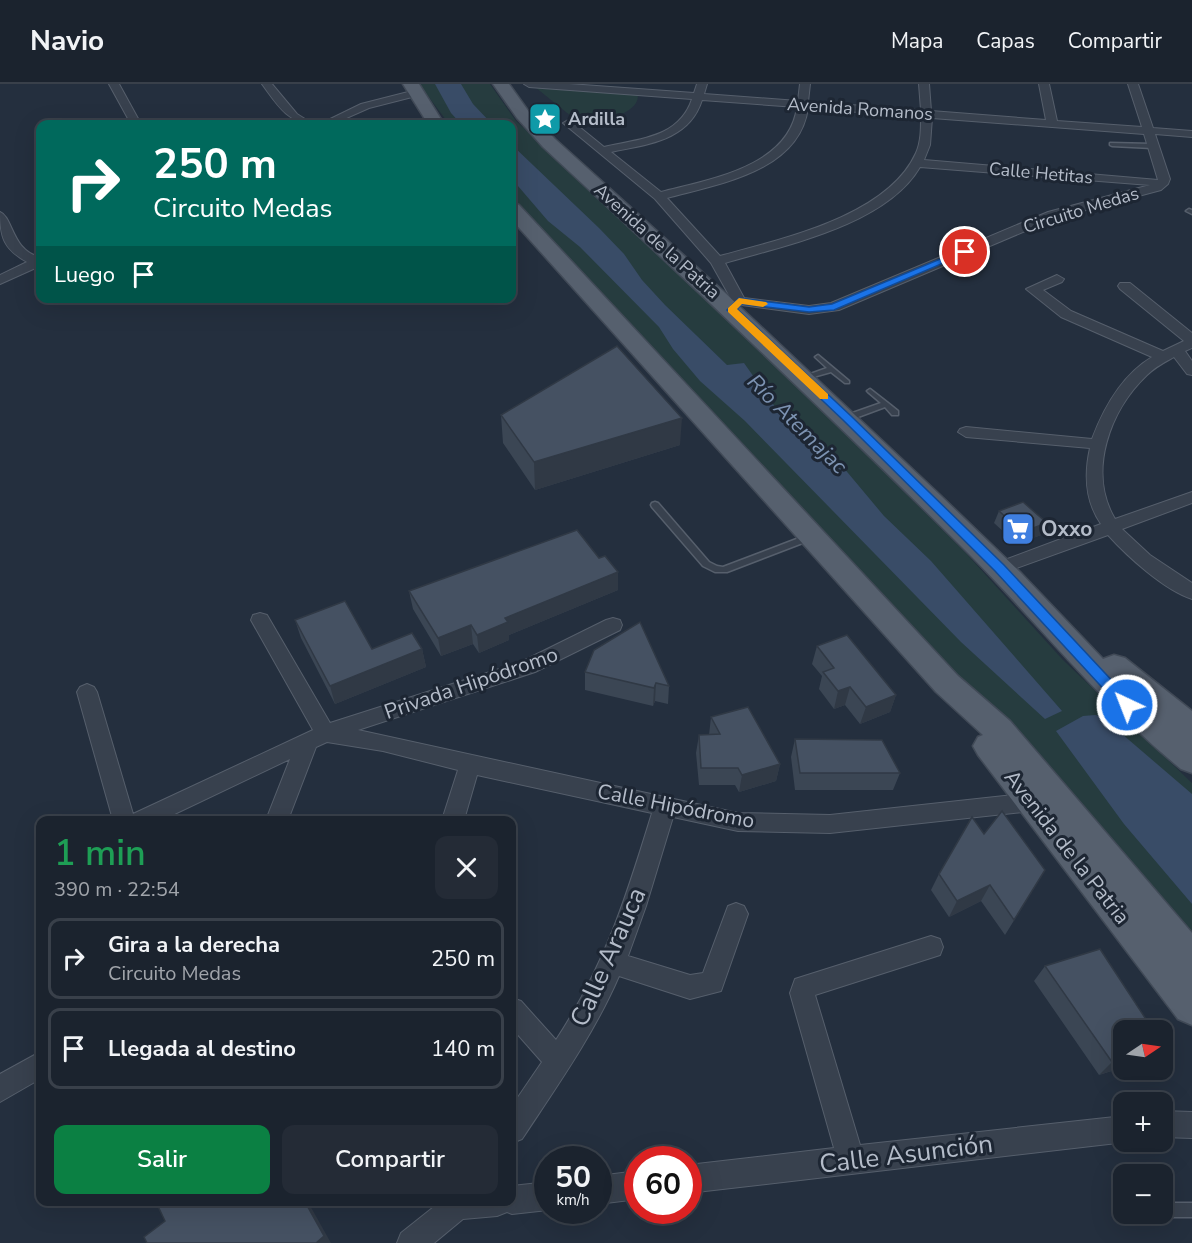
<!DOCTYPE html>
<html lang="es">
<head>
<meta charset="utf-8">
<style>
	body { margin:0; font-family:"Nunito Sans",sans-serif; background:#242b36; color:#f1f3f6; height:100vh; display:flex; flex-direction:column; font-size:22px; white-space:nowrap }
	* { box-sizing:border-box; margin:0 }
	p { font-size:20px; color:#a0a4aa }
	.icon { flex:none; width:33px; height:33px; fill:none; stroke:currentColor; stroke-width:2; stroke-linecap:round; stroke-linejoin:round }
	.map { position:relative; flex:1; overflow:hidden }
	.details { position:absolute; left:36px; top:732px; width:480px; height:390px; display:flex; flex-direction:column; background:#1b232e; border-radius:12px; box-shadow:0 6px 24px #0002,0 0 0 2px #39404a }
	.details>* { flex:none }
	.top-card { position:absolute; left:36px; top:36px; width:480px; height:183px; border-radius:12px; box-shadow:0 6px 24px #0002,0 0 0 2px #39404a; background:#00695c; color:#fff; overflow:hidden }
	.needle { width:39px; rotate:77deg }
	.fabs { position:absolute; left:1113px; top:936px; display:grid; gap:12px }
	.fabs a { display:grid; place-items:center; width:60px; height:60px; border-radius:12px; background:#1b232e; box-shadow:0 6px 24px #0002,0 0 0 2px #39404a; font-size:30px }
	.speed { position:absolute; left:534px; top:1062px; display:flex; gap:12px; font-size:30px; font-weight:700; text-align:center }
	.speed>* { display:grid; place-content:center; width:78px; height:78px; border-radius:50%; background:#1b232e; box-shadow:0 6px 24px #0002,0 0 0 2px #39404a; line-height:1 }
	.speed small { font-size:15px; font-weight:400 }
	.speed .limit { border:9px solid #d22; background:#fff; color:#111 }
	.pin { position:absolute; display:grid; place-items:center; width:51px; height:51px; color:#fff; margin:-26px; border:3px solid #fff; border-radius:50%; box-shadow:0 2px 6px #0007 }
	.me { position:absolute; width:66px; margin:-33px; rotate:317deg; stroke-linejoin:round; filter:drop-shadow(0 0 4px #0008) }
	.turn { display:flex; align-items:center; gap:21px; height:126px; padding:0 18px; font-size:27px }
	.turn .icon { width:78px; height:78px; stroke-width:2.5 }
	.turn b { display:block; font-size:42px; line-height:51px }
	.then { display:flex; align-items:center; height:57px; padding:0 18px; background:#0003; gap:12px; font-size:22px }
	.round { display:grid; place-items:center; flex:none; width:63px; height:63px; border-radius:12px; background:#242b36 }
	.overview { display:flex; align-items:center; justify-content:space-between; height:102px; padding:0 18px }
	h1 { font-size:36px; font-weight:600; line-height:45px; color:#1e9e55 }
	.action { display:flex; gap:12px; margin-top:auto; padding:12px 18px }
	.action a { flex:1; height:69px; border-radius:12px; background:#0b8043; color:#fff; font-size:24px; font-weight:600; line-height:69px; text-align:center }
	.action a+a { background:#242b36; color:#f1f3f6 }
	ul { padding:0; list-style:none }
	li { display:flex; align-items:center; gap:18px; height:81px; margin:0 12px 9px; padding:0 6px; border:3px solid #39404a; border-radius:12px }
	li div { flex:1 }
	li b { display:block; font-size:22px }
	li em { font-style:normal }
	header { display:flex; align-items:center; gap:36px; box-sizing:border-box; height:84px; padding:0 30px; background:#1b232e; border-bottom:2px solid #39404a }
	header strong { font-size:28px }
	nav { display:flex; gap:33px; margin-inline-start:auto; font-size:21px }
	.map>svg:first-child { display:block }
</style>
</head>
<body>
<header>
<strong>Navio</strong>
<nav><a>Mapa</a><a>Capas</a><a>Compartir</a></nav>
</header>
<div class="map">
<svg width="1192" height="1159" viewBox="0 0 1192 1159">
	<rect width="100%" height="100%" fill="#242f3e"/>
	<!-- green -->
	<path fill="#263c3f" d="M419,0H490L516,37L682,190L796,301L965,468L1063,576L1192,699V850L1128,775L512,114V40H449Z
		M535,3L638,11C639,31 598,38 582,41Z"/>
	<!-- water -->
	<path fill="#394c67" d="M435,0H461L473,20L492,40H461L451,29Z
		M512,61L599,144L624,170L642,196L665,221L727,281L744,279L778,327L805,354L843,383L884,432L931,477L1062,627L1045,635L961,558L745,337L700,297L673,265L659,243L580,163L548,137L512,95Z
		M1095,631L1101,632L1192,710V820L1124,740L1056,647L1083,632Z"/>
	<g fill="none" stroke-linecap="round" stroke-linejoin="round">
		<!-- service casing -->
		<g stroke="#565f6c" stroke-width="3">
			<path id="service" d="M1110,59L1152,60L1155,62L1152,64L1112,62L1110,61Z
				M1189,125L1192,126V130L1186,127Z
				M818,271L849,297V299H845L831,288L806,295H802V293L827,284L815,273Z
				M870,305L888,319L898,327V331H892L885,323L850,336H844V332L881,319L868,308L867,307Z
				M655,418L658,419L709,478L717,482L723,483L807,451L810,450L814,453L813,455L727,488H715L703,482L652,423L651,421L652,419Z
				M1192,1119V1133H1163L1158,1130H1162L1163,1119Z"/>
		</g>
		<!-- minor casing -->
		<g stroke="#565f6c" stroke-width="2">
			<path id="minor" d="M109,0H119L141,40H131Z
				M262,0H272L297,30L313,40C288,40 276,19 262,0Z
				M524,0H569L694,9L697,0H707L704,10L798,17L800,0H810L808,18L921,26L919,0H929L931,27L1046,36L1039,0H1049L1057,37L1142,43L1128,0H1138L1153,44L1192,47V53L1155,50L1170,95L1168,100L1161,106L1056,134L839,226L809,230L734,220L711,179L655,115L563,39L568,36L572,37L604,63C639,55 679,54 692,15L529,3ZM702,16L797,23C789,83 710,95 661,108L611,68C648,60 689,57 702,16ZM808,24L921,33C921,45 921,58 916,69C887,133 781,155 720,172L667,114C718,100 799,88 808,24ZM932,34L1144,50L1158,96L924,76L930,61ZM920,83L1150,101L1048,128L831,219L809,222L744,214L725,179C786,161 886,141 920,83Z
				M416,6L421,9L420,11L369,24L333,40H320L361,20Z
				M0,128C13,133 12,167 40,173V182L0,200V191L27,178C4,165 0,154 0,128Z
				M1057,191L1064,195L1062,198L1043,206L1071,227L1163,267L1184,257L1120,205L1118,202L1120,199H1130L1192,249V264L1185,267L1192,277V291L1187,290L1174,273C1165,278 1155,283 1147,291C1110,326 1087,388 1115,435L1192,408V419L1122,445L1150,471L1192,499V515C1164,506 1127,472 1108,451L1000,490L994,488L991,484L994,480L1101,440C1085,417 1084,391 1090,364L966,353L958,348L960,345L966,343L1092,355C1104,323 1122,291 1152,273L1061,233L1026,205Z
				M260,529L267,531L330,639L521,578L606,536L613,534L620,536L622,541L620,546L535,588L358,646L738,729L830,731L1032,709L1040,712L1043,718L1040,724L1032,727L830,749L738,747L673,733L646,822L628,872L690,891L703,889L728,822L736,819L744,822L748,830L721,907L690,915L619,892C594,950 557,1002 522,1055L512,1059V1022L542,978L512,944V914L521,917L556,956C605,881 626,814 652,729L477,691L464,736H442L458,686L383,667L327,658L316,663L288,736H266L290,675L162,736H113L77,608L80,603L87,600L94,603L97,608L133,730L313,646L251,536L253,531Z
				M931,852L940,855L943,863L940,871L815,911L860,1061L1124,1032V1058H1126L688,1109V1081L834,1064L790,909L795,895Z
				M40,968V995L0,1018V990Z
				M1162,1027L1192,1028V1054L1162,1053Z
				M638,1087V1115L598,1120V1092Z
				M548,1098V1126L512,1130L507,1128L497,1132L463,1135L434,1159H397L401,1149L440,1118H512V1102Z"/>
		</g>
		<!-- primary casing -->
		<g stroke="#414a57" stroke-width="3">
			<path id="primary" d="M403,0H419L444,40H428Z
				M493,0H509L529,28L555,55L722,206L940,411L1020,488L1103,575L1114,571L1125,574L1192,627V689L1181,685C1102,621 1040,541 968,469C829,331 687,196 543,63L517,34Z
				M512,119L519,121L958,592L1010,637L1192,849V941L1178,935L978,671L973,662L978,653L983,651L936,608L512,136Z"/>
		</g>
		<!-- service -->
		<use href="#service" fill="#38414e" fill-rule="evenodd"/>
		<!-- minor -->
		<use href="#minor" fill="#38414e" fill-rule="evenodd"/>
		<!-- primary -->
		<use href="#primary" fill="#56606e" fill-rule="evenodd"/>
	</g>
	<!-- wall -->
	<path fill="#3b4654" d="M501,331L680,361L535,406L503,359Z
		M999,427L1047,439L1041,451L1017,460L994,439Z
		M618,506L509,551V556L479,569L473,560L441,572L413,525L409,507Z
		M295,536L372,565H422L426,583L335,620L301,554Z
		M817,562L896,611L890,628L860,640L845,621L834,625L819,605L822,592L812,580Z
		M594,566L669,602L668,620L655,617L653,622L585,606V588Z
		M711,633L780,680L776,697L739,708L735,701H699L696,669L699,651H709Z
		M795,655L900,689L893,706H795L791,673Z
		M984,750L1045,786L1005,851L981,817L949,833L931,806L939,790Z
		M1045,882L1124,946V983L1099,991L1034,897Z
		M1162,961L1171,974L1162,982Z
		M1140,986H1159L1156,988Z"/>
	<!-- shaded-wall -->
	<path fill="#303945" d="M682,334L680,361L535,406L534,378Z
		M1047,439L1041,451L1017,460L1022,448Z
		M618,488V506L509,551V556L479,569L477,551L505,534Z
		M471,541L473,560L441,572L438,554Z
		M422,565L426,583L335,620L330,602Z
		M656,599L655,617L653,622L654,604Z
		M850,603L845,621L834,625L838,607Z
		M896,611L890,628L860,640L866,623Z
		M780,680L776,697L739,708L742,691Z
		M990,801L981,817L949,833L957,817Z
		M1124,974V982L1123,983L1099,991L1112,978Z
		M305,1118H308L331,1159H316Z"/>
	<!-- building -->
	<path fill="#455162" stroke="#303945" stroke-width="1.5" d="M617,262L682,334L534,378L501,331Z
		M1023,418L1047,439L1022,448L999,427Z
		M577,446L599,474L605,472L618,488L505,534L508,538L477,551L471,541L438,554L409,507Z
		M345,517L372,565L412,549L422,565L330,602L295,536Z
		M640,538L669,602L656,599L654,604L585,588L594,566Z
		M847,551L896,611L866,623L850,603L838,607L823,588L834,584L817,562Z
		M748,623L780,680L742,691L738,684H701L699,651L720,650L711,633Z
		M795,655L882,656L900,689H800Z
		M1002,727L1045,786L1014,836L990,801L957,817L939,790L972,733L984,750Z
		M1100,865L1153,946H1124V974L1112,978L1045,882Z
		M1162,961L1171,974L1162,973Z
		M156,1118H305L324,1152L316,1159H147L144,1153L165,1137Z"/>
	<!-- route -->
	<path fill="#1a73e8" stroke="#114b97" stroke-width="1.5" d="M962,166L969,168L834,226L809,228L742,220L737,225L851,332L1004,481L1132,618L1134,621L1132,625H1122L995,487L843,336L727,226L739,214L809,223L832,220Z"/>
	<!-- slow -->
	<path fill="#f59e0b" d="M739,214L766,218L768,220L763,223L742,220L737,225L828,310V315H820L728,228V224Z"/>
	<!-- icons -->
	<defs>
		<g id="sight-square" transform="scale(1.725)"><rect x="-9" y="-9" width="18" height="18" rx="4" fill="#0f9aa8" stroke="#1d2633"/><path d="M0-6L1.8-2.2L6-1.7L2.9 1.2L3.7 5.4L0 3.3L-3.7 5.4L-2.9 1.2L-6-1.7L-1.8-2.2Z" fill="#fff"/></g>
		<g id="supermarket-square" transform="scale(1.725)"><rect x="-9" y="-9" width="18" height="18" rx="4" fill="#3f7fe0" stroke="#1d2633"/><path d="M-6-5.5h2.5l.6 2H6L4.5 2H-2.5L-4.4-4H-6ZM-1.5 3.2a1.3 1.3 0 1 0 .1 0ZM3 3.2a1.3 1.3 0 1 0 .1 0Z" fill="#fff"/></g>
	</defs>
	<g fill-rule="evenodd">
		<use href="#sight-square" x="545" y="35"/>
		<use href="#supermarket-square" x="1018" y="445"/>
	</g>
	<g text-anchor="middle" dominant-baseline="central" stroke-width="6" stroke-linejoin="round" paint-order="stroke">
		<!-- far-street labels -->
		<g font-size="18" fill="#b4bcc9" stroke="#1d2633">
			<text transform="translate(860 25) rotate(4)">Avenida Romanos</text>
			<text transform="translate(1041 89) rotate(5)">Calle Hetitas</text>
			<text transform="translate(1081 126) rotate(-17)">Circuito Medas</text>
			<text transform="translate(657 157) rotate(42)">Avenida de la Patria</text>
		</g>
		<!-- far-poi labels -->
		<g font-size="18" font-weight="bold" fill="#b4bcc9" stroke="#1d2633" text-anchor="start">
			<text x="568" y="35">Ardilla</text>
		</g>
		<!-- poi labels -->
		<g font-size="21" font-weight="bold" fill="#b4bcc9" stroke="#1d2633" text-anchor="start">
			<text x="1041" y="445">Oxxo</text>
		</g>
		<!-- street labels -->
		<g font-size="21" fill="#b4bcc9" stroke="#1d2633">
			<text transform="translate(471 599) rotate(-19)">Privada Hipódromo</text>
			<text transform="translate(676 722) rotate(11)">Calle Hipódromo</text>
			<text transform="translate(1067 763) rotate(52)">Avenida de la Patria</text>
		</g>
		<!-- water labels -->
		<g font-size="22" font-style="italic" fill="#7c92b1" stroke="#1d2633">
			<text transform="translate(797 340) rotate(45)">Río Atemajac</text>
		</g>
		<!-- near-street labels -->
		<g font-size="26" fill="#b4bcc9" stroke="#1d2633">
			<text transform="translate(608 873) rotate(-66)">Calle Arauca</text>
			<text transform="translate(906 1070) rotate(-7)">Calle Asunción</text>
		</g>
	</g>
</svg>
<div class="fabs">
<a><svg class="needle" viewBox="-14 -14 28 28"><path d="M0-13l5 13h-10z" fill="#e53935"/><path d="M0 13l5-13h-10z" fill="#a0a4aa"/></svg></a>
<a>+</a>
<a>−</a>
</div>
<div class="speed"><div>50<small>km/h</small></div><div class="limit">60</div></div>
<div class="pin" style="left:965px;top:168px;background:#d93025"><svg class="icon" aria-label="arrive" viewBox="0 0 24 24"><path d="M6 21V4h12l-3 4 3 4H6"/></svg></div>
<svg class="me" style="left:1127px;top:621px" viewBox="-20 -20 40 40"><circle r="17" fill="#1a73e8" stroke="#fff" stroke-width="3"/><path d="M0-11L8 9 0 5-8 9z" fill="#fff"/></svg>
<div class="top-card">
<div class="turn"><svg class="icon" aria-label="right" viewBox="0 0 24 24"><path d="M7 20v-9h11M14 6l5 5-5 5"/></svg><div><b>250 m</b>Circuito Medas</div></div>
<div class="then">Luego<svg class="icon" aria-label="arrive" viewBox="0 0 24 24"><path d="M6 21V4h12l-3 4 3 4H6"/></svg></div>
</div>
<section class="details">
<div class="overview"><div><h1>1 min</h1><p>390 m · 22:54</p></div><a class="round"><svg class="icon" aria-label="close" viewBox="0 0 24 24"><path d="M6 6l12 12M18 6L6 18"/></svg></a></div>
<ul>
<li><svg class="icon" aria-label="right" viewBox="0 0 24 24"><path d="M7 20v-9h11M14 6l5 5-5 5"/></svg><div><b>Gira a la derecha</b><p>Circuito Medas</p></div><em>250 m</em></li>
<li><svg class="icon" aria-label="arrive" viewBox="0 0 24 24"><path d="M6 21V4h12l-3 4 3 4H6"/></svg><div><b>Llegada al destino</b></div><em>140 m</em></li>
</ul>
<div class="action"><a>Salir</a><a>Compartir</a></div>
</section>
</div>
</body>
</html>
